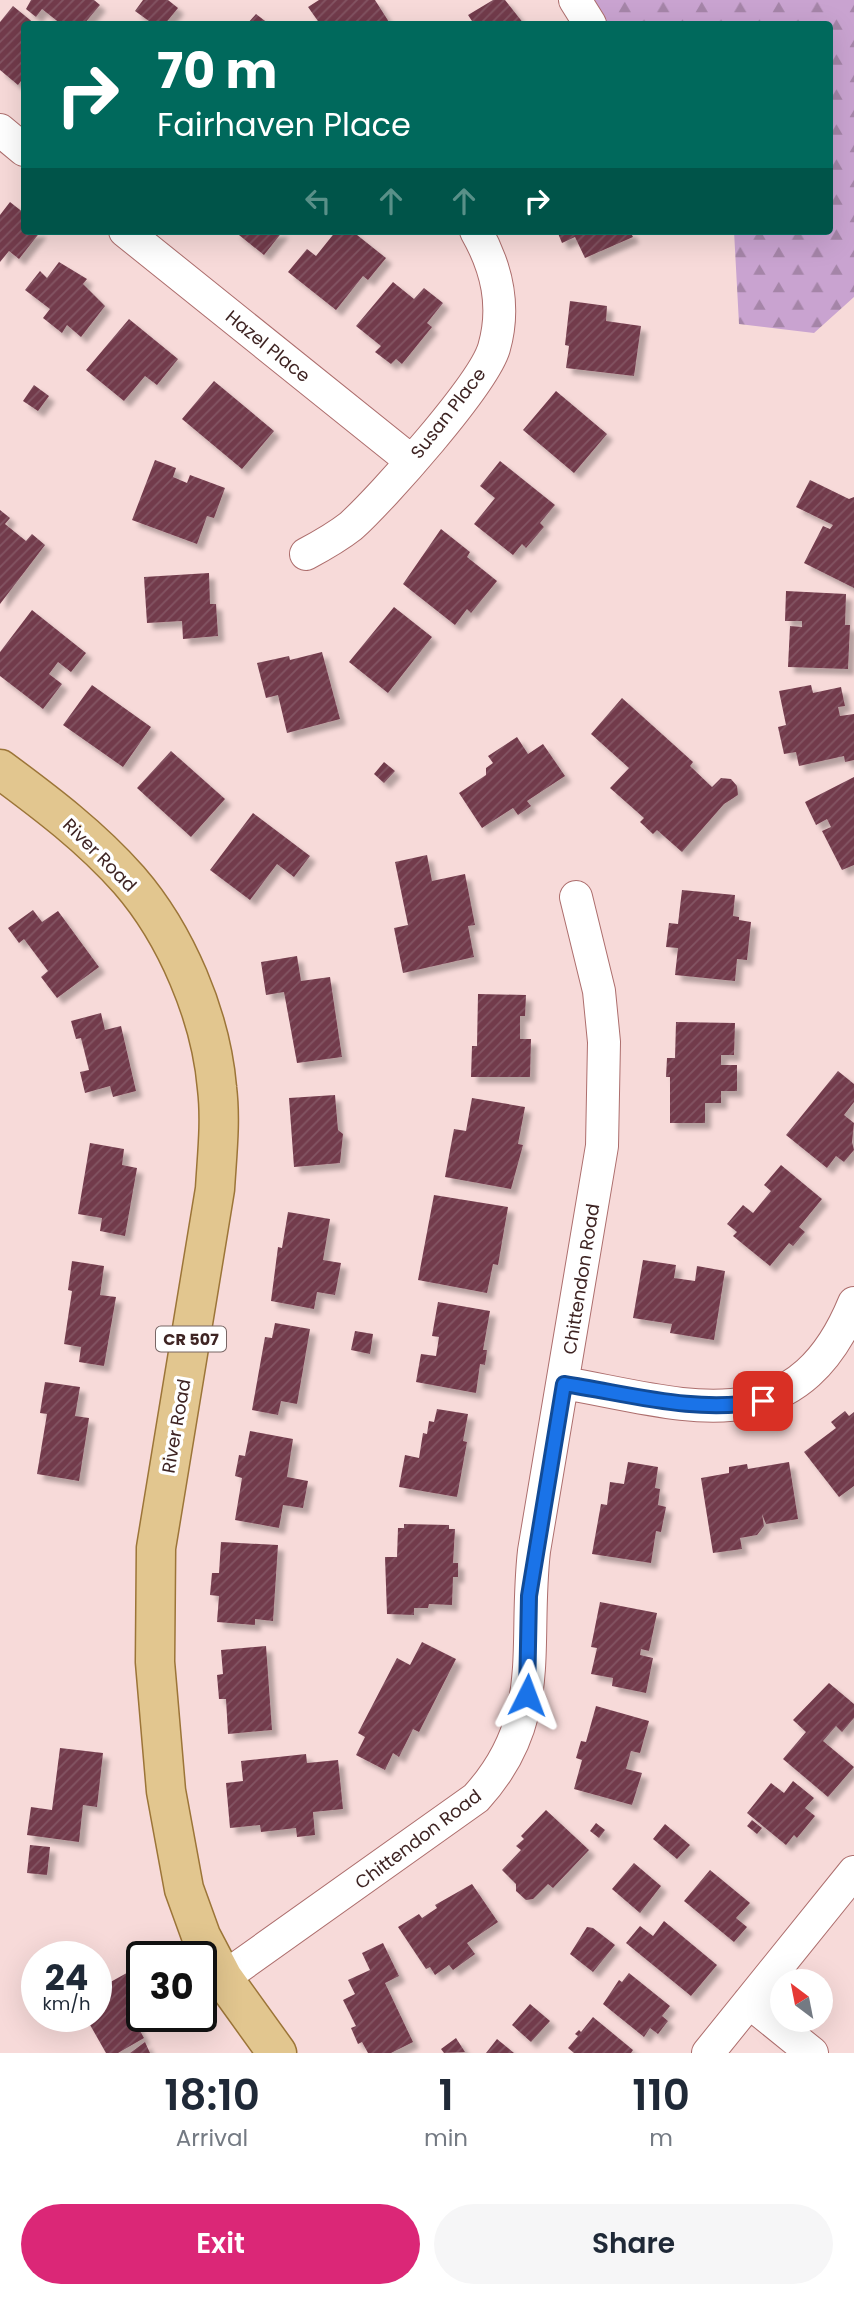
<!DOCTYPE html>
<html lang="en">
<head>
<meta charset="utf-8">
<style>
	body { margin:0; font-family:Poppins,sans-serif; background:#f6f6f7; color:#1f2937; height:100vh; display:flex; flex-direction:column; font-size:26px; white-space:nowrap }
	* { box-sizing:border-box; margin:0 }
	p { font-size:23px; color:#747a83 }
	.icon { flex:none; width:38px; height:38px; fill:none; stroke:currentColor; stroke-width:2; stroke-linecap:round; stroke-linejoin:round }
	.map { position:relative; height:2053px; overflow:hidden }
	.drawer { display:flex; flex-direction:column; background:#fff; flex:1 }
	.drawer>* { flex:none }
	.hud { position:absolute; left:21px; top:21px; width:812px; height:214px; border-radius:7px; box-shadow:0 7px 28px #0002; background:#00695c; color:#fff; overflow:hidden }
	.needle { width:46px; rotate:328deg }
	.fabs { position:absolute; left:770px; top:1969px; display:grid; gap:14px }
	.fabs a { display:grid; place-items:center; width:63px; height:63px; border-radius:50%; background:#fff; box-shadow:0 7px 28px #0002; font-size:35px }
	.speed { position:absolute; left:21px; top:1941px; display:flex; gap:14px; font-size:35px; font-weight:700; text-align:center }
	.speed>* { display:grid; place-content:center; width:91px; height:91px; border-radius:50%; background:#fff; box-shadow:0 7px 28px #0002; line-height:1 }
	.speed small { font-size:18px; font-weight:400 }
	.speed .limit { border:4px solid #111; border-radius:10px; background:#fff; color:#111 }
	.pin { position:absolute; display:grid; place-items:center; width:60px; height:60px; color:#fff; margin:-30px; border-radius:14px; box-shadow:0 4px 10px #0006 }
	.me { position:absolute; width:77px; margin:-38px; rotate:3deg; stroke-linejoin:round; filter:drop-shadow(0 0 5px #0008) }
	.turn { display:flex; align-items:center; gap:24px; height:147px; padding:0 21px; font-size:32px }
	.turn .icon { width:91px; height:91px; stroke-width:2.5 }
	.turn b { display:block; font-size:49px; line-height:60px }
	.lanes { display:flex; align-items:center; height:66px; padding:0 21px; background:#0003; justify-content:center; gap:35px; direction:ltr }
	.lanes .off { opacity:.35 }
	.eta { display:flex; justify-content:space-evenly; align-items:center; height:119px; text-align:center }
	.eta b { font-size:42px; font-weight:600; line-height:49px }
	.action { display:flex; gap:14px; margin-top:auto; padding:14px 21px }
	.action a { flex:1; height:80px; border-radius:42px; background:#db2777; color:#fff; font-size:28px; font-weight:600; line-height:80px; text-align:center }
	.action a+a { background:#f6f6f7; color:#1f2937 }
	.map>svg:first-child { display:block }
</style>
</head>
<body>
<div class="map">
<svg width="854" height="2053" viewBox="0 0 854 2053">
	<defs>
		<pattern id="forest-firs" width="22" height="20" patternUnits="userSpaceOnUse" patternTransform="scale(1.75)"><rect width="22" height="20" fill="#c9a3d0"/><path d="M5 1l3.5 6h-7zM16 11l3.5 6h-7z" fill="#a585a8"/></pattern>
		<pattern id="building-hatch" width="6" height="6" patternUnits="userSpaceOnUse" patternTransform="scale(1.75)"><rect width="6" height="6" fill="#723b4c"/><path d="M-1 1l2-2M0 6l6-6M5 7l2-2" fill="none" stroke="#835563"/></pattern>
		<filter id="shadow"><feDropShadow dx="6" dy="6" stdDeviation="2" flood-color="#0004"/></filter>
	</defs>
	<rect width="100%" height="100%" fill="#f7dad9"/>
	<!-- forest -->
	<path fill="url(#forest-firs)" d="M575,0H854V297L814,333L739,324L734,231H830V24H590Z"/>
	<!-- building -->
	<path fill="url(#building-hatch)" filter="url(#shadow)" d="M31,0H94L100,5L84,24H61L42,9L36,17L26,9Z
		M143,0H168L178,8L165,24H153L135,11Z
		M319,0H375L389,22L385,24H320L308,7Z
		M493,0H505L524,24H474L468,15Z
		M13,6L35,24H24L22,38L24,40V77L18,85L0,70V22Z
		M256,14L269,24H247Z
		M10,202L24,213V231H41L19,259L9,251L0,262V215Z
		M234,231H283L264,255Z
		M336,231H352L386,258L368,280L363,276L336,310L288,272L307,249L316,256Z
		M557,231H630L633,237L585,258L575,237L562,243Z
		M59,262L87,279L83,284L105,306L81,337L67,325L62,333L43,318L50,309L25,290L40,271L47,278Z
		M393,282L414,299L424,288L443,303L427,323L432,327L402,364L396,359L391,364L375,352L381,346L356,326Z
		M570,301L607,306L606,321L641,326L634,376L566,368L569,346L565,345Z
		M129,319L178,359L157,385L145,376L124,401L86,370Z
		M214,381L274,431L242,469L182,419Z
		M34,385L49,396L38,411L23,401Z
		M556,391L607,434L574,473L523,430Z
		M155,460L176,468L173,477L187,483L190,475L225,488L214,518L207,516L197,544L132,520Z
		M500,461L555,505L540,523L544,527L526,548L522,544L513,555L474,524L495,498L480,486Z
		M810,480L849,499L854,497V588L804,563L823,526L830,529L833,525L796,507Z
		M0,510L10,518L5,524L26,541L32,534L45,545L0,604Z
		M441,529L470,552L467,557L497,581L471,613L467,609L455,625L403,584Z
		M209,573L210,604H216L218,636L183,639L182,621L147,623L144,577Z
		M786,591L846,594L845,625H850L848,669L788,667L790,626L802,627V621H785Z
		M394,607L432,637L388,693L349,662Z
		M32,610L86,653L71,672L58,662L49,674L62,684L43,709L0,676V652Z
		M322,652L340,719L287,733L278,695L266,698L257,663L289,656L290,660Z
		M92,685L151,727L123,767L63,725Z
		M811,685L813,693L841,687L845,706L838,707L840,716L854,714V760L845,762L844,756L799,766L796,752L784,754L778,727L786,725L779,691Z
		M622,698L693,762L690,766L712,787L721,778L731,779L737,786L738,795L724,804L682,852L657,830L653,834L640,822L644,818L610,788L629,768L591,734Z
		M517,737L528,754L543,744L565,776L527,801L531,806L518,815L513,808L482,828L459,793L486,775V768L493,763L488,756Z
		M171,751L225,799L191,837L137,788Z
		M384,762L395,771L384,783L374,774Z
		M854,777V865L842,870L822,831L831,827L827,819L816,825L805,802Z
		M253,813L310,856L294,877L277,864L250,900L210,870Z
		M427,855L432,881L465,874L475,925L468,926L474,957L403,973L394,928L408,925L395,862Z
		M682,890L735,895L733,916L739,917V920L751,922L747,960L737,959L735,981L675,975L678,948L666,947L669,923L678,924Z
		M33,910L42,922L58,911L99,967L57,998L41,977L48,971L24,939L19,943L8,928Z
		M297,956L301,981L330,977L342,1057L297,1063L284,992L266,995L261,962Z
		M478,994L526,995L525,1016H520V1039H531L530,1077H471L472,1046H477Z
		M101,1013L105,1030L121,1026L136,1091L113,1097L110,1086L85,1093L80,1072L89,1070L81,1038L76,1039L71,1021Z
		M676,1022L735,1023L734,1055H721V1065H737V1091H721V1103H705V1123H670V1077H666L667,1058H675Z
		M838,1071L854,1084V1102L844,1115L854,1123L852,1142L854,1150L844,1162L836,1156L827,1168L786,1135Z
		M335,1095L338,1130L343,1134L340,1163L294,1167L289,1098Z
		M472,1098L525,1107L518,1144L523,1145L511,1189L445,1177L454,1129L466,1131Z
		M90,1143L124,1149L122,1165L137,1168L125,1236L100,1231L102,1218L78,1214Z
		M781,1165L822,1199L799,1227L805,1232L793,1246L789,1243L770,1266L733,1236L737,1232L727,1224L743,1205L753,1213L771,1191L764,1185Z
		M434,1195L508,1207L498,1265L493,1264L487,1293L418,1280Z
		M288,1212L330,1219L323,1260L341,1263L335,1295L317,1292L314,1309L271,1301L278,1247L282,1248Z
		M643,1260L676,1265L674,1278L695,1281L697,1266L725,1271L714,1340L670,1333L672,1324L633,1318Z
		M72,1261L104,1266L100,1295L116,1297L104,1366L79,1362L81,1347L64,1344L72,1291L68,1290Z
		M438,1302L490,1311L483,1350H487L485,1365L480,1364L476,1393L416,1382L421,1354L436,1356L439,1337L432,1336Z
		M275,1323L310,1329L297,1404L281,1401L278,1415L252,1410L265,1337L272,1338Z
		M355,1331L373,1334L370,1354L351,1350Z
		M45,1382L80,1387L75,1416L89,1418L79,1481L37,1474L47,1414L40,1413Z
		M437,1409L468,1414L463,1441L467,1442L457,1497L399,1487L405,1455L419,1458L423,1433L427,1434L429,1421L434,1422Z
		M845,1411L849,1416L854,1412V1486L839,1497L804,1452L836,1428L831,1422Z
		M250,1431L293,1439L287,1477L308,1481L303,1508L283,1505L279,1528L235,1520L242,1478L235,1476L239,1455L245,1456Z
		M628,1462L658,1467L655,1488L660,1489L658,1505L666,1507L661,1532L656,1531L651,1563L592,1554L601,1504L607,1505L610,1482L624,1484Z
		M789,1462L798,1519L766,1524L762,1514L764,1526L757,1535L740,1538L742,1549L713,1553L701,1478L729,1473V1467L747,1464L748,1469Z
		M404,1524L449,1525V1529H455L453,1563H458V1577H453L452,1605L429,1604L428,1608H414V1615L387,1614L385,1557H397L398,1528H404Z
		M221,1542L278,1545L273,1621L255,1619V1625L217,1622L219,1596L210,1595L212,1573H219Z
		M600,1602L657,1613L649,1651L641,1649L640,1655L653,1658L646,1693L612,1686L613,1678L591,1674L597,1648L591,1647Z
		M422,1642L456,1659L419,1732L413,1729L399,1757L393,1753L385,1770L356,1755L365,1737L358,1733L397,1658L410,1665Z
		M266,1646L272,1730L228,1734L226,1699H219L217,1675L223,1674L221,1650Z
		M829,1683L854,1704V1718L842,1732L836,1726L823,1741L854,1767L828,1797L783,1759L806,1732L793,1720Z
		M596,1706L649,1721L640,1753L631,1751L626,1769L642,1773L632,1805L574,1789L582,1760L576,1758L581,1741L586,1742Z
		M60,1748L103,1753L97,1807L83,1805L79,1842L27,1835L31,1807L52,1810Z
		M306,1754L307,1763L338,1760L343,1809L313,1812L315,1835L297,1837L296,1828L261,1832L260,1825L230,1828L226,1783L243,1781L241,1761Z
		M793,1781L814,1798L805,1808L815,1816L797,1838L794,1835L786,1845L747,1813L771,1783L784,1793Z
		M546,1810L589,1850L553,1888L548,1884L533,1899L526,1900L516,1891V1884L502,1870L521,1850L516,1846L524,1839L521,1836Z
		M752,1820L762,1828L757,1834L747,1826Z
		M596,1823L605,1830L599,1838L590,1831Z
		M665,1824L690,1845L677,1859L653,1839Z
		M30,1845L50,1847L47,1875L27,1873Z
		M634,1863L661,1886L640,1913L612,1889Z
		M710,1870L750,1903L736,1918L747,1927L734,1942L684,1901Z
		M472,1884L498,1922L467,1943L475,1954L453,1970L449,1965L435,1975L430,1967L426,1969L398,1927L419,1914L422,1918L437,1908L435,1905Z
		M664,1921L717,1965L691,1996L626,1943L640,1926L653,1936Z
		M587,1927L593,1928L615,1945L593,1972L570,1954Z
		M383,1943L399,1976L385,1983L413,2042L391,2053H368L362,2042L358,2044L351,2028L356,2026L343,2000L355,1994L348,1980L370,1970L362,1953Z
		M134,1969L142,1983V2016L134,2020L144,2038L118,2053H106L85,2016H96V1990Z
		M629,1973L670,2006L662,2016L668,2021L658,2034L650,2028L644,2037L603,2004L619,1980L622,1982Z
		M530,2004L550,2021L531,2042L512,2025Z
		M593,2017L633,2050L631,2053H574L568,2048L578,2036L575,2034L579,2030L581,2032Z
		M456,2038L465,2052L444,2053L441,2049Z
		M497,2039L514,2053H486Z
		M145,2042L150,2053H130Z"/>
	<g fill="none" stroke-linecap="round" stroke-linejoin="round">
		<!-- street casing -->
		<g stroke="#ad6e6d" stroke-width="34">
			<path id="street" d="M575,0L590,24
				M0,130L24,150
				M125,231L410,460
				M306,554C321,546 337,537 351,526C382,498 483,385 494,348C506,306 497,268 476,231
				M564,1383C684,1404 795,1447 854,1303
				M223,1978L476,1798C548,1719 523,1648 534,1551L602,1146L604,1042L599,991L576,897
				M749,2002L812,2053
				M708,2053L854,1872"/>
		</g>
		<!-- primary casing -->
		<g stroke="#9c7538" stroke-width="41">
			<path id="primary" d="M0,769C46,803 91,837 129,880C176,934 211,1016 217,1088C221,1121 217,1155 215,1189L156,1548L155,1662L166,1791L184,1889L201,1936L223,1978L277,2053"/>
		</g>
		<!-- street -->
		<use href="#street" stroke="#fff" stroke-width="32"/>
		<!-- primary -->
		<use href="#primary" stroke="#e2c68f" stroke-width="38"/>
	</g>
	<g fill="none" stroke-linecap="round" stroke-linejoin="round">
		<!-- route casing -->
		<g stroke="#114b97" stroke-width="18">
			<path id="route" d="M527,1695L529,1596L564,1384C630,1394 696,1414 763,1401"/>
		</g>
		<!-- route -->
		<use href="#route" stroke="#1a73e8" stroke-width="12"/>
	</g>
	<g text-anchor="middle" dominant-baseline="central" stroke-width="7" stroke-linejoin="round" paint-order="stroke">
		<!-- shield labels -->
		<rect fill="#fff" stroke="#786665" stroke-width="2" x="156" y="1326.5" width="70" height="25" rx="5"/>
		<g font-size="16" font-weight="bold" fill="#3e2423">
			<text x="191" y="1339">CR 507</text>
		</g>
		<!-- street labels -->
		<g font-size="18" fill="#3e2423" stroke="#fff">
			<text transform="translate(268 346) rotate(39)">Hazel Place</text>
			<text transform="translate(448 413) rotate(-52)">Susan Place</text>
			<text transform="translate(100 855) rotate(45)">River Road</text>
			<text transform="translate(581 1279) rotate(-81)">Chittendon Road</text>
			<text transform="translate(176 1426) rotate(-80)">River Road</text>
			<text transform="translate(418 1839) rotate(-37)">Chittendon Road</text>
		</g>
	</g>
</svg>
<div class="fabs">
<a><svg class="needle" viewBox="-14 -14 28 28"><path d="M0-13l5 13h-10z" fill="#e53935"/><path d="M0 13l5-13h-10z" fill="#747a83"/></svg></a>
</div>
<div class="speed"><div>24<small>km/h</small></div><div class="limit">30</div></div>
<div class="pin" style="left:763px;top:1401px;background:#d93025"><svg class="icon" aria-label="arrive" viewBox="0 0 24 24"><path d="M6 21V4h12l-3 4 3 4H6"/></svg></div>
<svg class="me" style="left:527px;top:1695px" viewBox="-20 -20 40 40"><path d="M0-17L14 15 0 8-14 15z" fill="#1a73e8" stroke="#fff" stroke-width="4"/></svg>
<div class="hud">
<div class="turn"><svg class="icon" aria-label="right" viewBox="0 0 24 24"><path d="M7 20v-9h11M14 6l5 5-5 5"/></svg><div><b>70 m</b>Fairhaven Place</div></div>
<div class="lanes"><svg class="icon off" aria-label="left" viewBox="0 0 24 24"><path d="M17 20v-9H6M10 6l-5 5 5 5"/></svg><svg class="icon off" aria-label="ahead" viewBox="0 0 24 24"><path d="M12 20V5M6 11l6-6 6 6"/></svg><svg class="icon off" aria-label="ahead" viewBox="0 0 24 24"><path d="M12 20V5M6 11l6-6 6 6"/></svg><svg class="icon" aria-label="right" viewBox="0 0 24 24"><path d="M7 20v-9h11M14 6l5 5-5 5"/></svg></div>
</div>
</div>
<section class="drawer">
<div class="eta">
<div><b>18:10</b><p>Arrival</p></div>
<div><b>1</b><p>min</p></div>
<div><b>110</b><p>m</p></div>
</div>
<div class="action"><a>Exit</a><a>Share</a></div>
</section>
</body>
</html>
